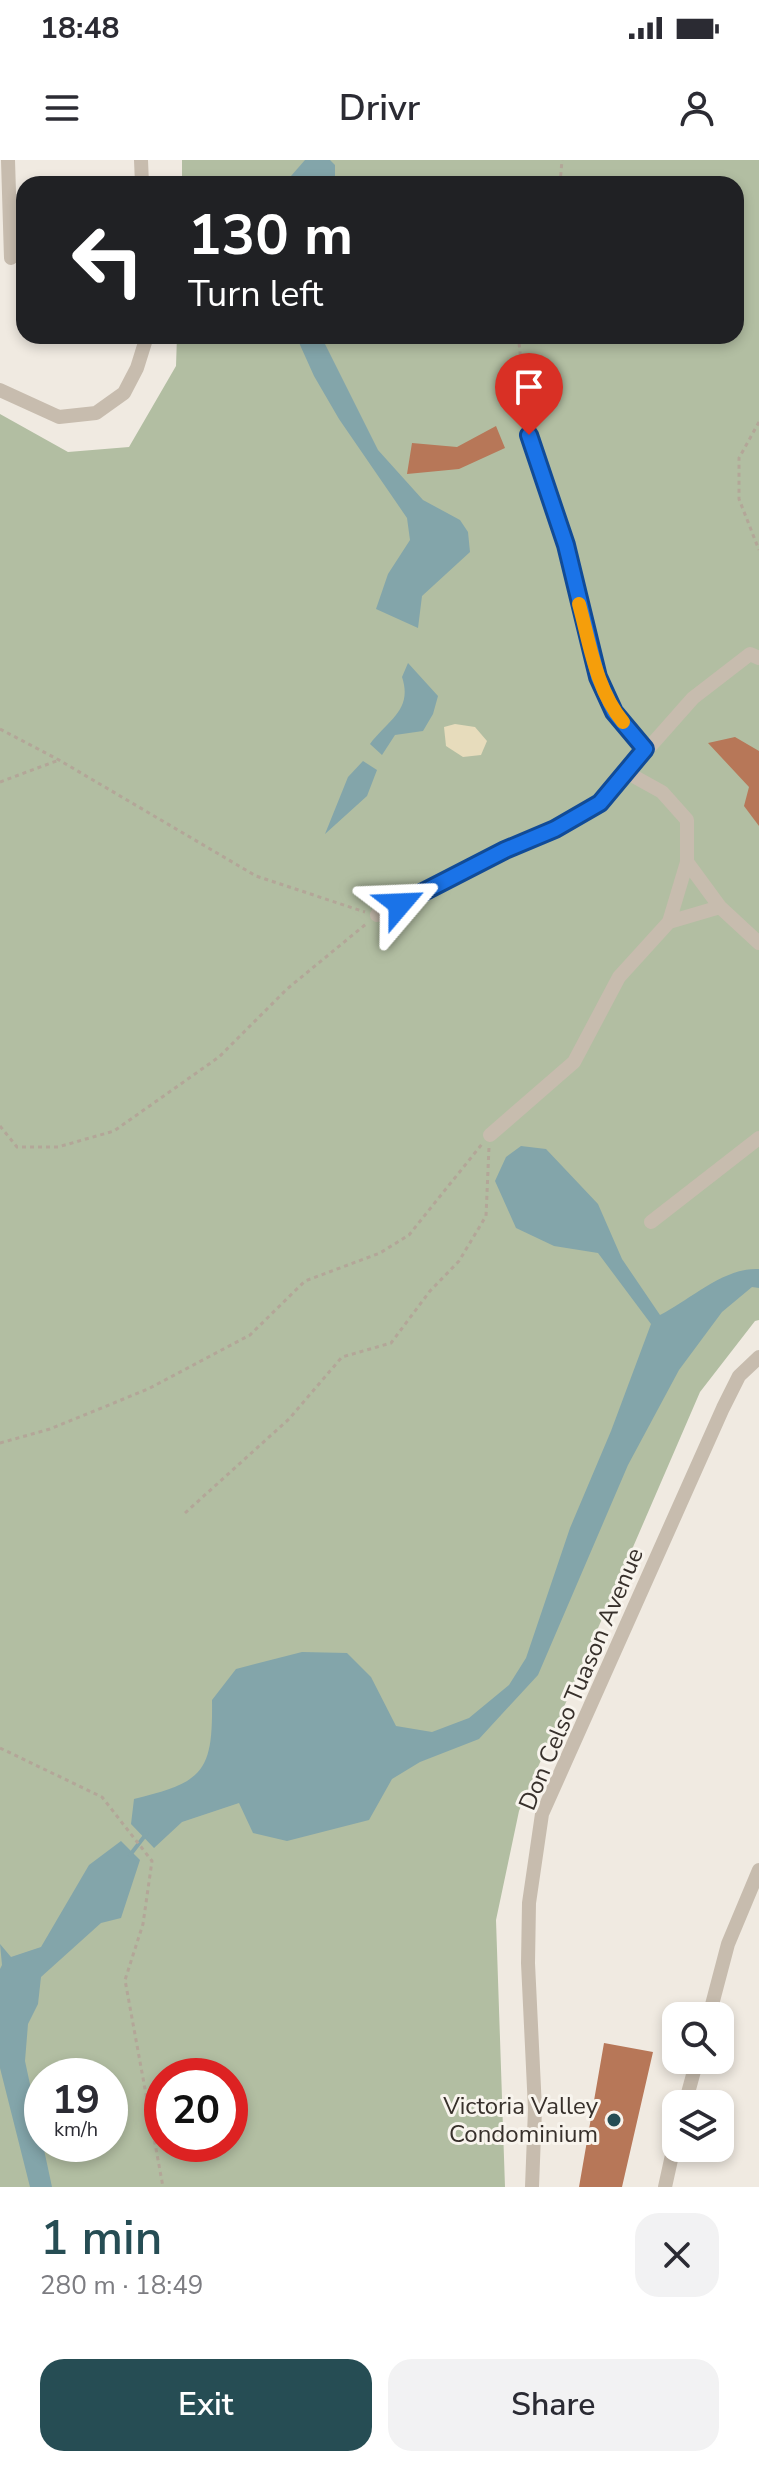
<!DOCTYPE html>
<html lang="en">
<head>
<meta charset="utf-8">
<style>
	body { margin:0; font-family:"Nunito Sans",sans-serif; background:#f2f2f3; color:#2b2b33; height:100vh; display:flex; flex-direction:column; font-size:30px; white-space:nowrap }
	* { box-sizing:border-box; margin:0 }
	p { font-size:26px; color:#7c7c81 }
	.icon { flex:none; width:44px; height:44px; fill:none; stroke:currentColor; stroke-width:2; stroke-linecap:round; stroke-linejoin:round }
	.map { position:relative; height:2027px; overflow:hidden }
	.panel { display:flex; flex-direction:column; background:#fff; flex:1 }
	.panel>* { flex:none }
	.top-card { position:absolute; left:16px; top:16px; width:728px; height:168px; border-radius:24px; box-shadow:0 4px 12px #0003; background:#202124; color:#fff; overflow:hidden }
	.buttons { position:absolute; left:662px; top:1842px; display:grid; gap:16px }
	.buttons a { display:grid; place-items:center; width:72px; height:72px; border-radius:16px; background:#fff; box-shadow:0 4px 12px #0003; font-size:40px }
	.speed { position:absolute; left:24px; top:1898px; display:flex; gap:16px; font-size:40px; font-weight:700; text-align:center }
	.speed>* { display:grid; place-content:center; width:104px; height:104px; border-radius:50%; background:#fff; box-shadow:0 4px 12px #0003; line-height:1 }
	.speed small { font-size:20px; font-weight:400 }
	.speed .limit { border:12px solid #d22; background:#fff; color:#111 }
	.pin { position:absolute; display:grid; place-items:center; width:68px; height:68px; color:#fff; margin:-82px -34px; border-radius:50% 50% 50% 0; rotate:-45deg; box-shadow:0 0 8px #0007 }
	.pin .icon { rotate:45deg }
	.me { position:absolute; width:88px; margin:-44px; rotate:64deg; stroke-linejoin:round; filter:drop-shadow(0 0 6px #0008) }
	.turn { display:flex; align-items:center; gap:28px; height:168px; padding:0 40px; font-size:36px }
	.turn .icon { width:104px; height:104px; stroke-width:2.5 }
	.turn b { display:block; font-size:56px; line-height:68px }
	.round { display:grid; place-items:center; flex:none; width:84px; height:84px; border-radius:24px; background:#f2f2f3 }
	.summary { display:flex; align-items:center; justify-content:space-between; height:136px; padding:0 40px }
	h1 { font-size:48px; font-weight:600; line-height:60px; color:#264d54 }
	.primary-button { display:flex; gap:16px; margin-top:auto; padding:16px 40px }
	.primary-button a { flex:1; height:92px; border-radius:24px; background:#264d54; color:#fff; font-size:32px; font-weight:600; line-height:92px; text-align:center }
	.primary-button a+a { background:#f2f2f3; color:#2b2b33 }
	.status { display:flex; justify-content:space-between; align-items:center; height:56px; padding:0 40px; background:#fff; direction:ltr }
	.status svg { height:22px; fill:currentColor }
	header { display:flex; justify-content:space-between; align-items:center; height:104px; padding:0 40px; background:#fff; font-size:36px; font-weight:600 }
	.map>svg:first-child { display:block }
</style>
</head>
<body>
<div class="status"><b>18:48</b><svg viewBox="0 0 49 12"><path d="M0 12V9h3v3zM5 12V6h3v6zM10 12V3h3v9zM15 12V0h3v12zM26 1h20v11H26zM47 4h2v5h-2z"/></svg></div>
<header><svg class="icon" aria-label="menu" viewBox="0 0 24 24"><path d="M4 6h16M4 12h16M4 18h16"/></svg>Drivr<svg class="icon" aria-label="person" viewBox="0 0 24 24"><circle cx="12" cy="8" r="4"/><path d="M4 21q1-7 8-7t8 7"/></svg></header>
<div class="map">
<svg width="759" height="2027" viewBox="0 0 759 2027">
	<rect width="100%" height="100%" fill="#f0eae1"/>
	<!-- green -->
	<path fill="#b2bea2" fill-rule="evenodd" d="M182,0H759V1160L755,1161L700,1232L519,1651L496,1760L505,2027H0V254L68,292L129,287L176,206L177,176H736V24H182ZM42,1916H110V1984H42ZM162,1916H230V1984H162Z"/>
	<!-- sand -->
	<path fill="#e7dcbc" d="M455,564L475,567L487,581L481,595L463,597L446,586L444,567Z"/>
	<!-- water -->
	<path fill="#83a5aa" d="M305,0H330L335,5V24H284Z
		M296,176H321L378,290L423,340L460,360L468,372L470,392L422,436L418,468L376,449L388,414L410,380L407,358L339,259L314,216Z
		M408,503L438,536L433,554L423,571L395,575L382,595L370,584C388,560 413,550 402,517Z
		M363,601L377,610L367,636L325,674L348,617Z
		M521,986L546,989L598,1044L622,1099L660,1155C690,1140 724,1107 759,1109V1128L752,1127L722,1152L679,1210L628,1305L538,1515L479,1579L420,1602L392,1619L369,1660L287,1681L253,1673L239,1643L182,1662L154,1688L131,1664L134,1639C204,1622 213,1612 212,1540L236,1509L302,1492L347,1493L371,1517L396,1566L432,1572L469,1558L509,1525L526,1498L570,1368L611,1271L651,1164L598,1093L554,1086L516,1068L495,1021L506,997Z
		M121,1681L140,1700L121,1758L101,1763L41,1817L38,1844L28,1864L25,1901L52,2027H30L0,1908V1809L2,1805L0,1784L11,1797L41,1787L89,1705Z"/>
	<g fill="none" stroke-linecap="round" stroke-linejoin="round">
		<!-- stream -->
		<path stroke="#83a5aa" stroke-width="4" d="M130,1695L147,1673"/>
	</g>
	<!-- building -->
	<path fill="#b77758" d="M496,266L505,288L459,309L407,314L412,283L457,287Z
		M735,577L759,591V666L744,646L749,627L708,583Z
		M604,1883L653,1892L622,2027H579Z"/>
	<g fill="none" stroke-linecap="round" stroke-linejoin="round">
		<!-- path -->
		<path stroke="#b3a698" stroke-width="3" stroke-dasharray="4 4" stroke-linecap="butt" d="M560,24L562,0
			M522,176L519,183L528,263
			M759,262L739,298V339L759,390
			M0,569L59,600L256,716L365,752
			M0,622L59,600
			M0,966L17,987H58L114,971L219,897L287,829L366,764
			M0,1283L50,1269L148,1229L250,1175L305,1121L380,1093L409,1075L482,984
			M185,1353L289,1259L342,1197L391,1183L430,1131L459,1101L486,1056L489,987
			M0,1588L102,1637L152,1701L143,1764L125,1820L163,2027"/>
		<!-- minor -->
		<path stroke="#c7bcae" stroke-width="14" d="M8,0L11,98
			M141,0L142,24
			M0,230L59,257L96,253L124,233L137,208L147,176
			M529,275L566,385L598,517L614,552L645,589
			M687,702L720,747L759,783
			M377,755L505,690L555,669L600,643L693,538L750,494L759,498
			M669,762L720,747
			M490,975L574,902L619,817L669,762L687,702V660L662,632L626,612
			M651,1062L759,978
			M709,1856L728,1784L759,1710
			M685,1944L697,1900
			M532,2027L535,1949L528,1803L529,1743L542,1654L723,1248L739,1216L759,1197
			M665,2027L676,1977"/>
	</g>
	<g fill="none" stroke-linecap="round" stroke-linejoin="round">
		<!-- route casing -->
		<g stroke="#114b97" stroke-width="20">
			<path id="route" d="M400,744L505,690L555,669L600,643L645,589L614,552L598,517L566,385L529,275"/>
		</g>
		<!-- route -->
		<use href="#route" stroke="#1a73e8" stroke-width="14"/>
		<!-- slow -->
		<path stroke="#f59e0b" stroke-width="14" d="M579,444C590,484 596,530 623,562"/>
	</g>
	<!-- markers -->
	<circle fill="#264d54" stroke="#f8f4ed" stroke-width="3" cx="614" cy="1960" r="8"/>
	<g text-anchor="middle" dominant-baseline="central" stroke-width="6" stroke-linejoin="round" paint-order="stroke">
		<!-- street labels -->
		<g font-size="24" fill="#37302b" stroke="#f8f4ed">
			<text transform="translate(581 1519) rotate(-67)">Don Celso Tuason Avenue</text>
		</g>
		<!-- poi labels -->
		<g font-size="24" fill="#37302b" stroke="#f8f4ed" text-anchor="end">
			<text x="598" y="1946">Victoria Valley<tspan x="598" dy="28">Condominium</tspan></text>
		</g>
	</g>
</svg>
<div class="buttons">
<a><svg class="icon" aria-label="search" viewBox="0 0 24 24"><circle cx="10" cy="10" r="6"/><path d="M15 15l6 6"/></svg></a>
<a><svg class="icon" aria-label="layers" viewBox="0 0 24 24"><path d="M12 4l9 5-9 5-9-5zM3 14l9 5 9-5"/></svg></a>
</div>
<div class="speed"><div>19<small>km/h</small></div><div class="limit">20</div></div>
<div class="pin" style="left:529px;top:275px;background:#d93025"><svg class="icon" aria-label="arrive" viewBox="0 0 24 24"><path d="M6 21V4h12l-3 4 3 4H6"/></svg></div>
<svg class="me" style="left:400px;top:744px" viewBox="-20 -20 40 40"><path d="M0-17L14 15 0 8-14 15z" fill="#1a73e8" stroke="#fff" stroke-width="4"/></svg>
<div class="top-card">
<div class="turn"><svg class="icon" aria-label="left" viewBox="0 0 24 24"><path d="M17 20v-9H6M10 6l-5 5 5 5"/></svg><div><b>130 m</b>Turn left</div></div>
</div>
</div>
<section class="panel">
<div class="summary"><div><h1>1 min</h1><p>280 m · 18:49</p></div><a class="round"><svg class="icon" aria-label="close" viewBox="0 0 24 24"><path d="M6 6l12 12M18 6L6 18"/></svg></a></div>
<div class="primary-button"><a>Exit</a><a>Share</a></div>
</section>
</body>
</html>
